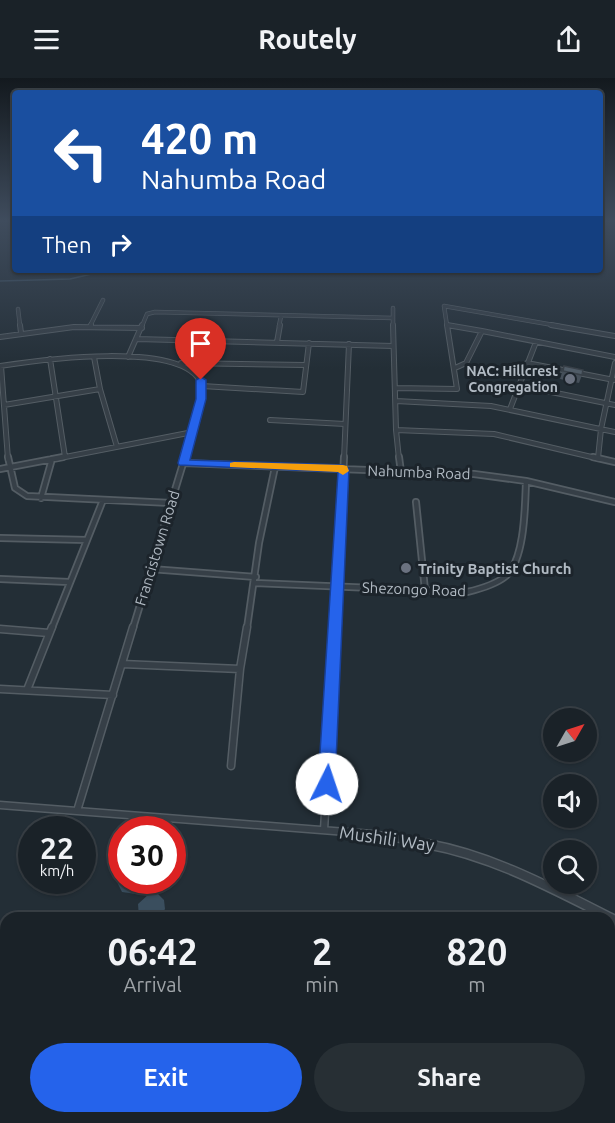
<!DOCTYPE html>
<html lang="en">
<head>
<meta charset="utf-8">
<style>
	body { margin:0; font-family:Ubuntu,sans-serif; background:#272f34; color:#f1f3f6; height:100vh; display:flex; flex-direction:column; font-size:22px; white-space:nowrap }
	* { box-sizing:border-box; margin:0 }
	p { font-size:20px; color:#9fa4a8 }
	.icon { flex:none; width:33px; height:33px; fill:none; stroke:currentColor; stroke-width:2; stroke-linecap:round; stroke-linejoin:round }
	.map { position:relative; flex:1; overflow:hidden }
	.sheet { position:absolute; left:0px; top:834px; width:615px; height:212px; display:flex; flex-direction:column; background:#1a2228; border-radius:18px 18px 0 0; box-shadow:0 2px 4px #0004,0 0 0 2px #383f45 }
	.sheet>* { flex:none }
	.hud { position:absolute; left:12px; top:12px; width:591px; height:183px; border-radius:6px; box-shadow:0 2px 4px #0004,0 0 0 2px #383f45; background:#1a4fa0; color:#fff; overflow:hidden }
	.needle { width:39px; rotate:51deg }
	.controls { position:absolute; left:543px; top:630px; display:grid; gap:12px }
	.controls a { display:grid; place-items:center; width:54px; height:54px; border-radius:50%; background:#1a2228; box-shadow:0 2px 4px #0004,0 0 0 2px #383f45; font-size:30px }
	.speed { position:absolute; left:18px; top:738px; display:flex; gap:12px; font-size:30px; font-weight:700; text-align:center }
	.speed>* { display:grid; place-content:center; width:78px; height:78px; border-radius:50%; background:#1a2228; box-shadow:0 2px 4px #0004,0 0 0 2px #383f45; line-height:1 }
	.speed small { font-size:15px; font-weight:400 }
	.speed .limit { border:9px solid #d22; background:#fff; color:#111 }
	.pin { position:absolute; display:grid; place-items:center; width:51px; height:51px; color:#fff; margin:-62px -26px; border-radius:50% 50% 50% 0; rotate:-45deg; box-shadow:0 0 6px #0007 }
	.pin .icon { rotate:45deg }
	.me { position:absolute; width:66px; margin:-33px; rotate:4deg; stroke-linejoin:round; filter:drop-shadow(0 0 4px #0008) }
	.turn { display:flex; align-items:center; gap:21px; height:126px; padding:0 30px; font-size:27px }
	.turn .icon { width:78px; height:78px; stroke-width:2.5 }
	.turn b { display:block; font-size:42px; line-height:51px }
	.then { display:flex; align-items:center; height:57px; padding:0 30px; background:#0003; gap:12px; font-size:22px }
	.eta { display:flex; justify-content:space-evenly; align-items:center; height:102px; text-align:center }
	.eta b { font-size:36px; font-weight:700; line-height:42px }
	.cta { display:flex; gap:12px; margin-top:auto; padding:12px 30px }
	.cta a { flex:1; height:69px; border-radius:36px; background:#2563eb; color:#fff; font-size:24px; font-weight:700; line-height:69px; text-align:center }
	.cta a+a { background:#272f34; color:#f1f3f6 }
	header { display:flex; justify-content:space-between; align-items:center; height:78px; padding:0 30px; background:#1a2228; font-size:27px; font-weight:700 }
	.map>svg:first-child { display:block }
</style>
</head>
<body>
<header><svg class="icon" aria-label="menu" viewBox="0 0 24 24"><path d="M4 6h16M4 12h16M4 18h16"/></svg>Routely<svg class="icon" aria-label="share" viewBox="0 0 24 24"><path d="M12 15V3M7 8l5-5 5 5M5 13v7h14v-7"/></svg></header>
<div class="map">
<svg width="615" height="1045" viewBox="0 0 615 1045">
	<rect width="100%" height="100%" fill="#232e36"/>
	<!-- green -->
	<path fill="#2b3e3b" d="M230,1040H343V1045H230Z"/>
	<!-- water -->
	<path fill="#3a4e5e" d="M121,793L122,802L147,803L145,809L136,816L122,814L118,806Z
		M149,816H158L164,822L165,831L160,840H139L138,826Z"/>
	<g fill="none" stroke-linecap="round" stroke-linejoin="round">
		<!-- stream -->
		<path stroke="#3a4e5e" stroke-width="1.5" d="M0,203L70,201L109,192"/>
		<!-- minor-far4 casing -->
		<g stroke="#545d64" stroke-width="4.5">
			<path id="minor-far4" d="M393,230V248
				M18,231L20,248
				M447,247L454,248
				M90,248L103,222
				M142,248L147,236L155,234L393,240
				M279,248L281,238
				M447,248L444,228L559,248"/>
		</g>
		<!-- minor-far3 casing -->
		<g stroke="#545d64" stroke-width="6">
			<path id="minor-far3" d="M20,247L21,255
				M393,247L396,352L399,381
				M447,247L482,253
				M551,247L615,258
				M90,249L91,247
				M0,259L74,249L142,250
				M137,261L393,268
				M277,264L280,247
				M94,279L100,311L117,369
				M128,279L142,247
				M50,281L65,379
				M181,285L305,287
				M527,285L614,302
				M0,288C39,282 182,262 201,305C208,320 190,364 185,381
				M1,288L8,381
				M455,290L466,285L482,253L615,279
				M517,307L615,327
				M202,308L303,314L309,265
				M395,310L457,311L447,247
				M396,323L491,328L615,354
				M4,327L100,311
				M510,331L536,264
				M270,342L345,346
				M396,352L494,356L600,381
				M598,380L601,351L615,285
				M55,381L193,354
				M344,381L349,266"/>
		</g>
		<!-- minor-far2 casing -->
		<g stroke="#545d64" stroke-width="8">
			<path id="minor-far2" d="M8,379L15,410L27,418L171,425
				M399,379L401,394
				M593,379L615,384
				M183,385L474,396L526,403L615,424
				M0,391L63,379
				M41,420L52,381
				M416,424L425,512
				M0,460L87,462
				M151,491L256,499
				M0,501L69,504
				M255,505L467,514C480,511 495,507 506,498C525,481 525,428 526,403
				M52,550L103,422
				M133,550L185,379
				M247,550L259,465L275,389
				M336,550L344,379"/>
		</g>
		<!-- minor-far1 casing -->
		<g stroke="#545d64" stroke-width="9">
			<path id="minor-far1" d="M0,551L49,555
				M122,586L240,591
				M0,611L113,617
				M27,612L52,549
				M231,688L240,591L247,549
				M0,727L372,756L436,767
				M77,733L133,549
				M324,752L336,549"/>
		</g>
		<!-- minor casing -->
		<g stroke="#545d64" stroke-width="11">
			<path id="minor" d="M427,766C494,778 555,812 615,842
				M484,1040L494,1045"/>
		</g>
		<!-- minor-far4 -->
		<use href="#minor-far4" stroke="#363f47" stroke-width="3"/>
		<!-- minor-far3 -->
		<use href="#minor-far3" stroke="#363f47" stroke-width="4"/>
		<!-- minor-far2 -->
		<use href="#minor-far2" stroke="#363f47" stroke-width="4.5"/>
		<!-- minor-far1 -->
		<use href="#minor-far1" stroke="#363f47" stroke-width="6"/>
		<!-- minor -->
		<use href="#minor" stroke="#363f47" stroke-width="8"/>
	</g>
	<!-- wall -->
	<path fill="#454f59" d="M564,288L582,297L579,305L560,301Z"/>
	<!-- building -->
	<path fill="#505c67" stroke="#384048" stroke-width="1.5" d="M564,288L583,292L582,297L563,293Z"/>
	<!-- sky -->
	<linearGradient id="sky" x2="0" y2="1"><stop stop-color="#13191e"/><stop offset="0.49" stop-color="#3f4c5d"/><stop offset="1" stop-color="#3f4c5d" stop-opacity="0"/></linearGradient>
	<rect width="615" height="291" fill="url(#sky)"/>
	<!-- route -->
	<path fill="#2563eb" stroke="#184099" stroke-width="1.5" d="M201,299L206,302V321L190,382L343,387L349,391L335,706L333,711L327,714L321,711L318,706L338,394L179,387L178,385L196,321V302Z"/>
	<!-- slow -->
	<path fill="#f59e0b" d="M234,384L343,387L347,388L349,393L343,397L338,394L230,389V385Z"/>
	<!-- markers -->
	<g fill="#6b7280" stroke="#1c242b" stroke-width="2">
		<circle cx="570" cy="301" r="6"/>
		<circle cx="406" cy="490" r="6"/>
	</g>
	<g text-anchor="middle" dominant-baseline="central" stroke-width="6" stroke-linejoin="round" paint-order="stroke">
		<!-- far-poi labels -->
		<g font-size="14" font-weight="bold" fill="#b1bac3" stroke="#1c242b" text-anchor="end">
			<text x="558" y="293">NAC: Hillcrest<tspan x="558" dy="16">Congregation</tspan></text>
		</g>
		<!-- street labels -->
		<g font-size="15" fill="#b1bac3" stroke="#1c242b">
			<text transform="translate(419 394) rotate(2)">Nahumba Road</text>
			<text transform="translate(157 470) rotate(-73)">Francistown Road</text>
			<text transform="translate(414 511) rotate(2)">Shezongo Road</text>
		</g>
		<!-- poi labels -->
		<g font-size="15" font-weight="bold" fill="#b1bac3" stroke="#1c242b" text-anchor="start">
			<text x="418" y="490">Trinity Baptist Church</text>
		</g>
		<!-- near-street labels -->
		<g font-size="18" fill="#b1bac3" stroke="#1c242b">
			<text transform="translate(387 760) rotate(8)">Mushili Way</text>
		</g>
	</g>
</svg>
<div class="controls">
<a><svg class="needle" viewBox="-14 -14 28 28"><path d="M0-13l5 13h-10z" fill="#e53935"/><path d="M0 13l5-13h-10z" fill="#9fa4a8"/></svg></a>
<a><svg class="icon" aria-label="sound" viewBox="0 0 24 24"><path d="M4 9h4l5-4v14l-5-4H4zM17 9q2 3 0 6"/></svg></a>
<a><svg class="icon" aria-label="search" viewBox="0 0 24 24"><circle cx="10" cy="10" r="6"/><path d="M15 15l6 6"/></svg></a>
</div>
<div class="speed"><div>22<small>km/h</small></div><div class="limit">30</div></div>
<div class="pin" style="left:201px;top:302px;background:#d93025"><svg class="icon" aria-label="arrive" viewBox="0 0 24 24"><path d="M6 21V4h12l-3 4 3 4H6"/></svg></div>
<svg class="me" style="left:327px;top:706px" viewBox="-20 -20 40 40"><circle r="19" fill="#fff"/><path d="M0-13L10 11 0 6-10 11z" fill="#2563eb"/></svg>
<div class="hud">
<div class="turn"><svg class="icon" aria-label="left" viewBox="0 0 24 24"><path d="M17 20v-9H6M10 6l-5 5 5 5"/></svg><div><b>420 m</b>Nahumba Road</div></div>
<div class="then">Then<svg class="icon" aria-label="right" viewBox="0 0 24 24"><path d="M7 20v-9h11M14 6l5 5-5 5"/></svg></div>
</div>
<section class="sheet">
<div class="eta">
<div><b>06:42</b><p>Arrival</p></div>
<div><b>2</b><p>min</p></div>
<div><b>820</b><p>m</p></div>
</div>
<div class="cta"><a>Exit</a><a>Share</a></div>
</section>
</div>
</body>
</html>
